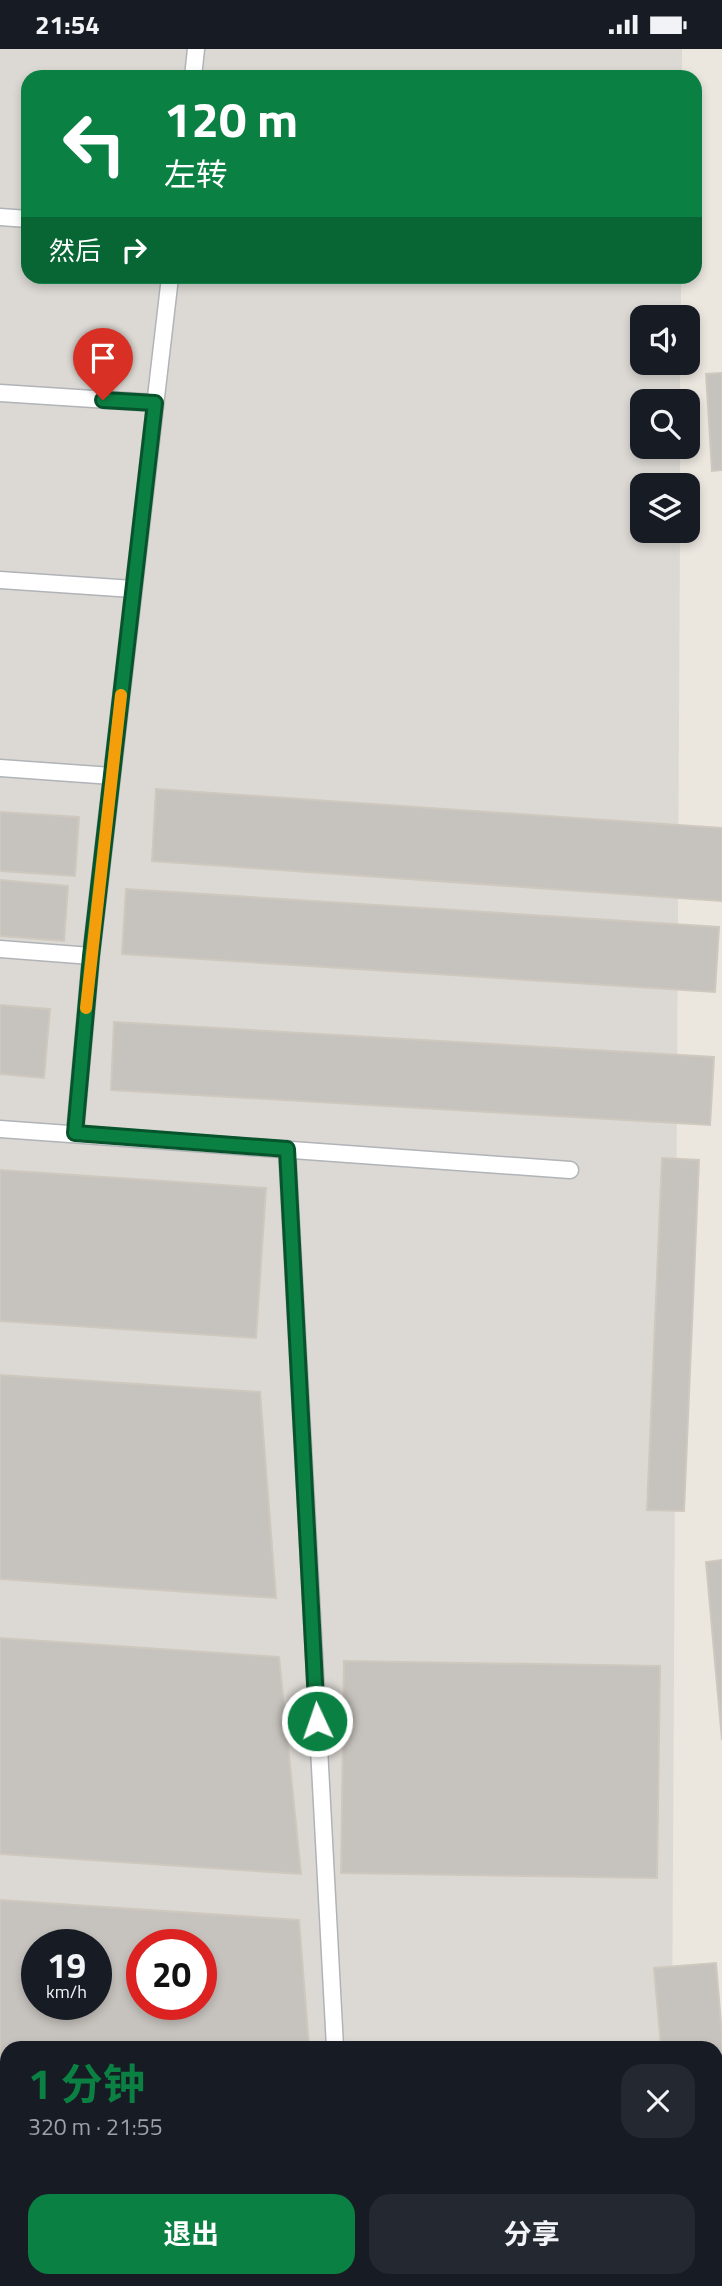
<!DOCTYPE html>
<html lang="zh">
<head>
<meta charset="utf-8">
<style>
	body { margin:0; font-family:"Titillium Web","Noto Sans SC",sans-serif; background:#242831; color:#f1f3f6; height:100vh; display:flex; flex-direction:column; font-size:26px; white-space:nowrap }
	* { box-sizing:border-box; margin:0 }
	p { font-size:23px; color:#9ea1a6 }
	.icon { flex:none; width:38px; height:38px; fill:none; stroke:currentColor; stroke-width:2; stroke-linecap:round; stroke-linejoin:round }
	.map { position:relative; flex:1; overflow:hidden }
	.sheet { position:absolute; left:0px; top:1992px; width:723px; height:247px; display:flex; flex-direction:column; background:#171b24; border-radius:21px 21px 0 0; box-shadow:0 4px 10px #0003 }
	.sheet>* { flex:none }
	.hud { position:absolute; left:21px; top:21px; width:681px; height:214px; border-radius:21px; box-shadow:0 4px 10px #0003; background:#0b8043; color:#fff; overflow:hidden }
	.tools { position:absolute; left:630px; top:256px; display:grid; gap:14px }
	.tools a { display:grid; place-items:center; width:70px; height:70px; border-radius:14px; background:#171b24; box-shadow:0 4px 10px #0003; font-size:35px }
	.speed { position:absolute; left:21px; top:1880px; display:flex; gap:14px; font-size:35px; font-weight:700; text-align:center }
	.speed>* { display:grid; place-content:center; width:91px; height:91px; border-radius:50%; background:#171b24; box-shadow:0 4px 10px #0003; line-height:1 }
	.speed small { font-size:18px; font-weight:400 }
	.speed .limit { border:10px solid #d22; background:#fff; color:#111 }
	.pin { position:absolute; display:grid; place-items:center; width:60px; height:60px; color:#fff; margin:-72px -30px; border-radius:50% 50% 50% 0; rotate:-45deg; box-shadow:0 0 7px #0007 }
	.pin .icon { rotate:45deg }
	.me { position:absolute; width:77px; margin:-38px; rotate:357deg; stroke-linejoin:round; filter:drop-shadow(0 0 5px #0008) }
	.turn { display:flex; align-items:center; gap:24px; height:147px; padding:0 28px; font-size:32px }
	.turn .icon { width:91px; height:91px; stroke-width:2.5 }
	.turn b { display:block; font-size:49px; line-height:60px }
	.then { display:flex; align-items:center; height:66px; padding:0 28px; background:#0003; gap:14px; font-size:26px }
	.round { display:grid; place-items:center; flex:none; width:74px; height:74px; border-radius:21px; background:#242831 }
	.overview { display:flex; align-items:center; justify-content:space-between; height:119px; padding:0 28px }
	h1 { font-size:42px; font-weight:700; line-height:52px; color:#0b8043 }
	.button { display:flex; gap:14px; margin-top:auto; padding:14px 28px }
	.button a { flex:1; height:80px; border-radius:21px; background:#0b8043; color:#fff; font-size:28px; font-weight:700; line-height:80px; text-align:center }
	.button a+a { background:#242831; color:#f1f3f6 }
	.status { display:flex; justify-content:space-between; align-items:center; height:49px; padding:0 35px; background:#171b24; direction:ltr }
	.status svg { height:19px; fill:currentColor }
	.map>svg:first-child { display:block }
</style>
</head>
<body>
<div class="status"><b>21:54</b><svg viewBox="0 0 49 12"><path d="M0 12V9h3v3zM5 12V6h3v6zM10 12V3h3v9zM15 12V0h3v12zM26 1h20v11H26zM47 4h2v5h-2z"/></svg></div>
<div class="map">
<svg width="722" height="2237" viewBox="0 0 722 2237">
	<rect width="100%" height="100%" fill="#ebe7df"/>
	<!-- industrial -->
	<path fill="#dcd9d4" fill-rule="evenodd" d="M0,0H682V28H28V228H681V268H642V313H680V352H642V397H680V436H642V481H680L672,1998H7V2231H671V2237H0ZM37,1895H96V1955H37ZM142,1895H201V1955H142Z"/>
	<!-- building -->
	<path fill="#c6c2bd" stroke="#cfc8be" stroke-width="2" fill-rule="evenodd" d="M722,324V421L712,422L706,325Z
		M156,740L722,779V852L152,812Z
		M0,763L79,768L75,827L0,822Z
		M0,831L68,837L64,892L0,887Z
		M126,840L719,878L715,943L122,905Z
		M0,956L50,960L44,1029L0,1025Z
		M114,973L714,1008L710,1076L111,1041Z
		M662,1109L699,1111L684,1462L647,1461Z
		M0,1121L266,1139L256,1289L0,1272Z
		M0,1326L260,1343L276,1549L0,1530Z
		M722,1511V1691L706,1513Z
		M0,1589L279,1608L301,1825L0,1805Z
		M344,1612L660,1617L657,1829L341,1824Z
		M0,1851L299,1871L309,1998H7V2068H0ZM37,1895H96V1955H37ZM142,1895H201V1955H142Z
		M716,1914L722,1987V2207L716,2208V1998H661L654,1919Z
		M0,2118H7V2231H220V2237H0Z"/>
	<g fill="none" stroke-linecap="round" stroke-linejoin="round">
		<!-- lane casing -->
		<g stroke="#b0b3b7" stroke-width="19">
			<path id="lane" d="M193,28L196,0
				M0,168L28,170
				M0,344L155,354
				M0,531L133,540
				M0,719L112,727
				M0,900L91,907
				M0,1080L570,1121
				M75,1084L91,907L170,228
				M287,1100L335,1998"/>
		</g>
		<!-- lane -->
		<use href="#lane" stroke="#fff" stroke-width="16"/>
	</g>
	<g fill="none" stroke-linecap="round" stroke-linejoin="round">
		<!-- route casing -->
		<g stroke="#07532c" stroke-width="18">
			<path id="route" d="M103,351L155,354L91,907L75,1084L287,1100L317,1672"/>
		</g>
		<!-- route -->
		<use href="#route" stroke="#0b8043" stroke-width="12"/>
		<!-- slow -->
		<path stroke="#f59e0b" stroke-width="12" d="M86,959L121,646"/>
	</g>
</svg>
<div class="tools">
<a><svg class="icon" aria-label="sound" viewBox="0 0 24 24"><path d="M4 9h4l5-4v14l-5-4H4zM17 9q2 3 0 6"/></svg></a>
<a><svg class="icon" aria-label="search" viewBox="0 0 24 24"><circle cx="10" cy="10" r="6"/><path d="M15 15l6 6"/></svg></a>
<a><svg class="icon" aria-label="layers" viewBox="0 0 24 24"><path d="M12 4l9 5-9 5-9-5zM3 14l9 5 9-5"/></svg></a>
</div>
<div class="speed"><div>19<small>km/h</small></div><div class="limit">20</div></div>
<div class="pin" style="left:103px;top:351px;background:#d93025"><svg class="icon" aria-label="arrive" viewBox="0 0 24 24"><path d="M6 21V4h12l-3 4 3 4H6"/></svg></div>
<svg class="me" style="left:317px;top:1672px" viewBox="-20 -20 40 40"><circle r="17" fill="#0b8043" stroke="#fff" stroke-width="3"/><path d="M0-11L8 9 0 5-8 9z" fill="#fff"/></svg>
<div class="hud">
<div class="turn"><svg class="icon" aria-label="left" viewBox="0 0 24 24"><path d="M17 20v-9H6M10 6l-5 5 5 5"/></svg><div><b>120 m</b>左转</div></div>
<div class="then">然后<svg class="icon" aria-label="right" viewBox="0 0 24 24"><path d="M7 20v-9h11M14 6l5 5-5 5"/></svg></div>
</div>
<section class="sheet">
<div class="overview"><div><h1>1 分钟</h1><p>320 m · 21:55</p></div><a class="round"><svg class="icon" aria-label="close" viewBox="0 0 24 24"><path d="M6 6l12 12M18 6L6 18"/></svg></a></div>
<div class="button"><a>退出</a><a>分享</a></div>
</section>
</div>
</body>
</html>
